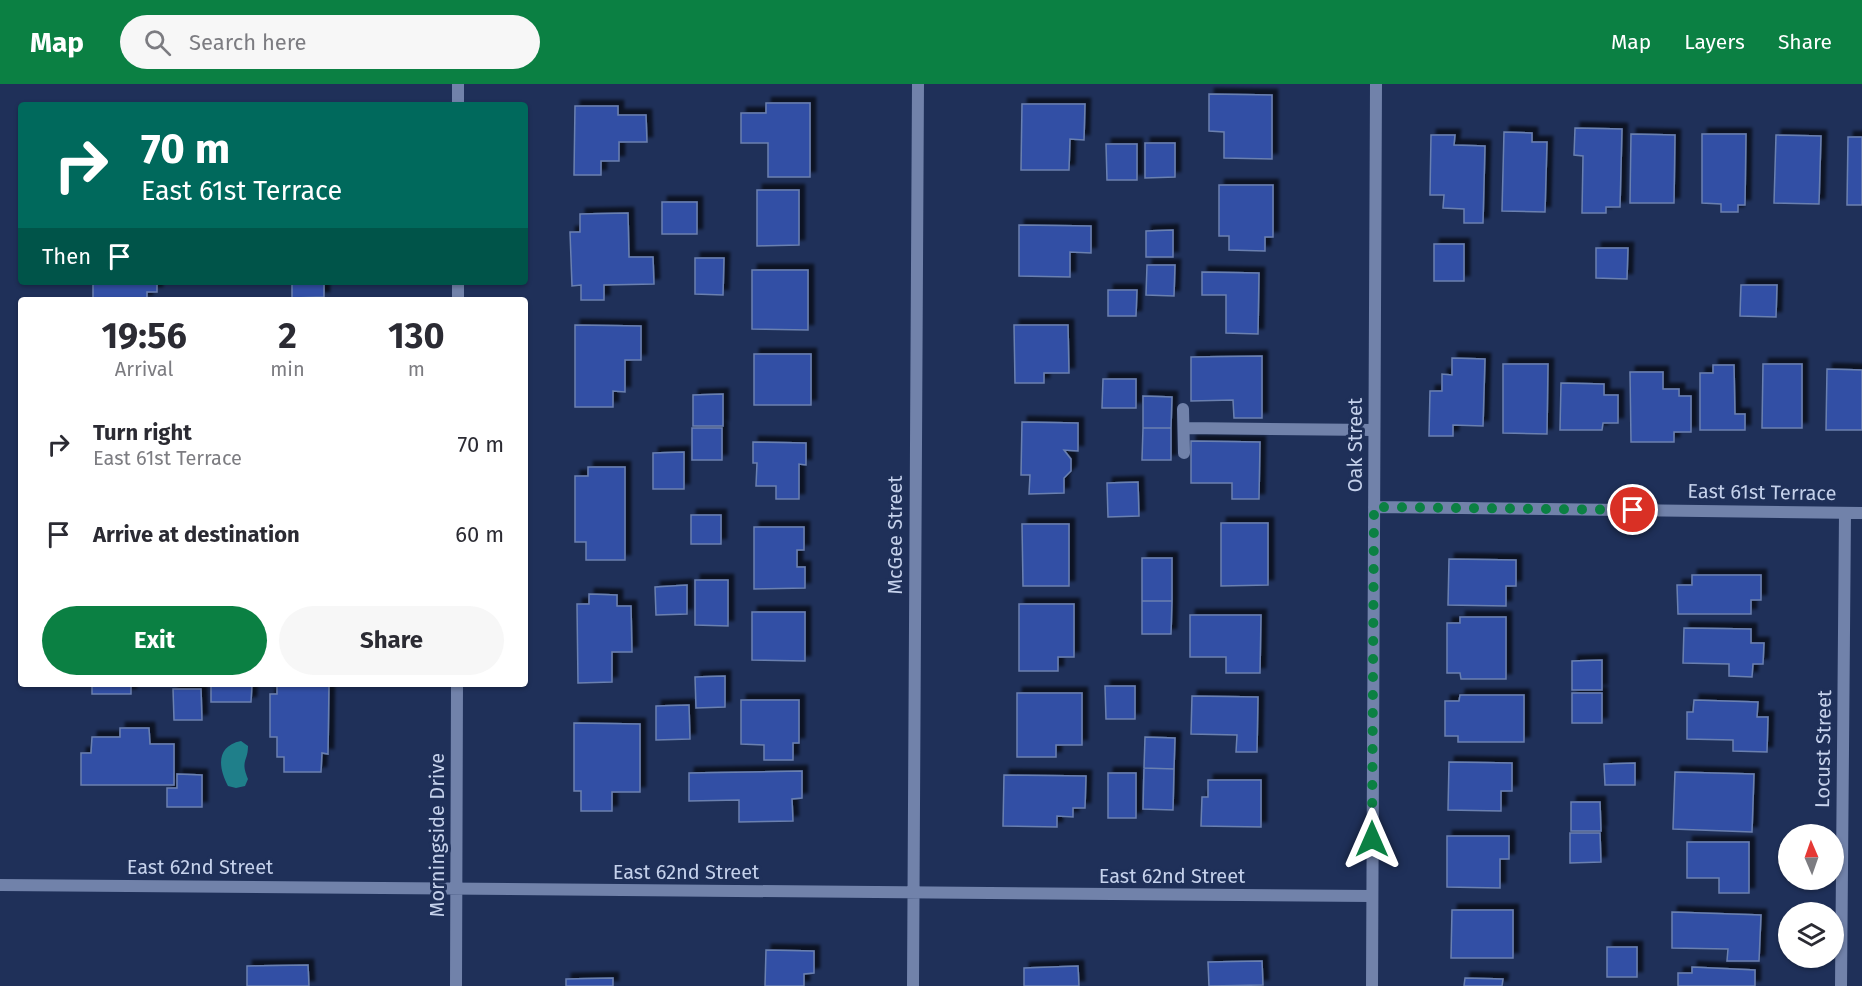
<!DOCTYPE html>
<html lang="en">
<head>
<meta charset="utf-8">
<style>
	body { margin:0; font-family:"Fira Sans",sans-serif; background:#f7f7f7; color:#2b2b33; height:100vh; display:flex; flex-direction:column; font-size:22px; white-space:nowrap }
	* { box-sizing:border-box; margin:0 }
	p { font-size:20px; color:#7c7c81 }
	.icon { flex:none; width:33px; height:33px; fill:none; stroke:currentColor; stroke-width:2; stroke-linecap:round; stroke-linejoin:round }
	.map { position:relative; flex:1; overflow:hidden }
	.panel { position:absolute; left:18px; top:213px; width:510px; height:390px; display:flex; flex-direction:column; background:#fff; border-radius:6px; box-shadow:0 2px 4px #0004 }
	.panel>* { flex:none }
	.guide { position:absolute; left:18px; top:18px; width:510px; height:183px; border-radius:6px; box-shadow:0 2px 4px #0004; background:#00695c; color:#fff; overflow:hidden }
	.needle { width:39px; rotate:358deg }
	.buttons { position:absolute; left:1778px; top:740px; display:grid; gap:12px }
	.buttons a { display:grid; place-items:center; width:66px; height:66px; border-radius:50%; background:#fff; box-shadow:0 2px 4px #0004; font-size:30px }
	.pin { position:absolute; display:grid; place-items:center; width:51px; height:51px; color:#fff; margin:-26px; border:3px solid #fff; border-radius:50%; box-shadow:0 2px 6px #0007 }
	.me { position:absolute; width:66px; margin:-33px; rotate:0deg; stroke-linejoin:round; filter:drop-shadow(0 0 4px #0008) }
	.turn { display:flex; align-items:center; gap:21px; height:126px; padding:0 24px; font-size:27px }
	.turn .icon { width:78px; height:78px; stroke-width:2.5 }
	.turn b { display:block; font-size:42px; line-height:51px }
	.then { display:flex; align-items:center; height:57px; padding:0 24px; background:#0003; gap:12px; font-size:22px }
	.eta { display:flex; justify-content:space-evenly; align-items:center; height:102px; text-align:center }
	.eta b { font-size:36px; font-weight:700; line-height:42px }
	.button { display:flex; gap:12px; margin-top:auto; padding:12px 24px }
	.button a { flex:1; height:69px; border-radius:36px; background:#0b8043; color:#fff; font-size:24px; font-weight:700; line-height:69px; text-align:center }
	.button a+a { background:#f7f7f7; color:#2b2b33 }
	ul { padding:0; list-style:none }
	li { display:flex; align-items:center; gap:18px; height:90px; padding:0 24px }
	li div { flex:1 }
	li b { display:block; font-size:22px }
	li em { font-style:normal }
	header { display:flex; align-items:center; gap:36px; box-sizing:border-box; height:84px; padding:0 30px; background:#0b8043; color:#fff }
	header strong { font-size:28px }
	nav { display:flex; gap:33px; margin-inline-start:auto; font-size:21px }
	.search { width:420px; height:54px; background:#f7f7f7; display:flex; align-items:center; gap:15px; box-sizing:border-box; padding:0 21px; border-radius:33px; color:#7c7c81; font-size:22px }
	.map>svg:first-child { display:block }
</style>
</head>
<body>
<header>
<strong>Map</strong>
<div class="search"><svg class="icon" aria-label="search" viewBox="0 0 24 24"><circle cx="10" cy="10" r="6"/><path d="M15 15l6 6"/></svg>Search here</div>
<nav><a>Map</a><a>Layers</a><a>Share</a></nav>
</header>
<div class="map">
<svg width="1862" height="902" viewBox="0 0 1862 902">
	<defs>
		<filter id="shadow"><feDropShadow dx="5.5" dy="-5.5" stdDeviation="1.5" flood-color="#0009"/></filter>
	</defs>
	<rect width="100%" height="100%" fill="#1f3059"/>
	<!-- water -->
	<path fill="#1f7f8a" d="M241,657L248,662C248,678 240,676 248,695L245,702L236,704L228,702C218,683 216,662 241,657Z"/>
	<!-- building -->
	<path fill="#304fa5" stroke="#6b80b0" stroke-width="1.5" filter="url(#shadow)" d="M1209,10L1272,11V75L1224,74V48L1209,47Z
		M766,19H810V93H768V59H741V29H766Z
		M1022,20H1085L1084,56L1070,55L1069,86H1021Z
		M575,22H618V31H646L647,58H619V77H601V91H574Z
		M1575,44L1622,45L1620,123H1606V129H1582L1583,72L1574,71Z
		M1504,48L1532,49V58H1547L1545,128L1502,127Z
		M1631,50L1675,51L1674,119H1630Z
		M1702,50H1746L1745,121H1738V128H1721V120L1702,119Z
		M1431,51H1455L1454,61L1485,62L1483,139H1464V125L1443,124L1444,111H1430Z
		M1776,51L1821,52L1819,120L1774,119Z
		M1848,53H1862V121H1847Z
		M1145,59H1175V93L1145,94Z
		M1106,60H1137V96H1107Z
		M1219,101H1273V153H1265V167L1229,166V152H1219Z
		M757,106H799V161L757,162Z
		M662,118H697V150H662Z
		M628,129L629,173H653L654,200L604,201V216H581V201L572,202L570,148H580V130Z
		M1019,141L1091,142V169L1070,168V193L1019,192Z
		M1173,146V173H1146V147Z
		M1434,160H1464V197H1434Z
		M1596,164H1628L1627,195L1596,194Z
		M695,174H724L723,211L695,210Z
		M1147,181H1175L1174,212L1146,211Z
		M752,186H808V246L752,245Z
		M1202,188L1259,189L1258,250L1226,249V211H1202Z
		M93,198H157V208H147V216H93Z
		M285,198H324V213L292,214V200Z
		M1741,201H1777L1776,233L1740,232Z
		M1108,206H1137L1136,232H1108Z
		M575,241L641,242V276H625V308L613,307V323H575Z
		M1014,241H1068L1069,289H1044V299H1015Z
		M754,270H811V321H754Z
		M1262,272V334H1234L1233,316L1191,317V273Z
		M1452,274L1485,275L1483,342L1453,341V352H1429L1430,307H1442V290L1452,291Z
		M1503,280H1548L1547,350L1503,349Z
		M1763,280H1802V344H1762Z
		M1713,281H1734L1735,330H1745V346H1700V289H1713Z
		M1827,285L1862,286V346H1826Z
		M1630,288H1663V305H1679V312H1691V348H1674V358H1631Z
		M1103,295H1136V324H1102Z
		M1561,299L1604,300V311H1618V339H1603L1602,346H1560Z
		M723,310V342H693V311Z
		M1143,312L1172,313L1171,344H1143Z
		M1022,338L1078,339V367L1064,366L1071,375V387L1064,394V409L1029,410L1030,391H1021Z
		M692,344H722V376H692Z
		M1143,344H1171V376H1142Z
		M1191,357L1260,358L1259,415H1232V399H1191Z
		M753,358L806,359V381L799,380V415H776V402H756L757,379H753Z
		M684,368V405H653V369Z
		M588,383H625V476H586V458H575V392H588Z
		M1138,398L1139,432L1108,433L1107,399Z
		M691,431H721V460H691Z
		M1221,439H1268V501L1221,502Z
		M1022,440H1069V502H1023Z
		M754,443H804V466H797V483H805V504L754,505Z
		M1142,474H1172V517H1142Z
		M1449,475L1516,476V502H1506V522L1448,521Z
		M1692,491H1761V516H1751V530H1678L1677,501H1692Z
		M695,496H728V542L695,541Z
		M687,501V530L656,531L655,503Z
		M589,510L617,511V522H631L632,568H612V598L578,599L577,520H589Z
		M1142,517H1172L1171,550H1142Z
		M1019,520H1074V573H1058V587H1019Z
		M752,528H805V577L752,576Z
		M1190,531H1261L1260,589H1226V573H1190Z
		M1460,533H1506V595H1461L1460,589H1447V539H1460Z
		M1684,544L1751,545V559H1764L1763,580H1753L1752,593L1729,592V580L1683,579Z
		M1602,576V606H1572V577Z
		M725,592V623L696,624L695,593Z
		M92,600H131V610H92Z
		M211,600H252L251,618H211Z
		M277,600H329L328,670L322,669L321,688H284V673H277V653H270V610H277Z
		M1105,602H1135V635H1106Z
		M173,605H201L202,636H174Z
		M1017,609H1082V661H1056V673H1017Z
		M1572,609H1602V639H1572Z
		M1460,611H1524V658H1458V652H1445V617H1459Z
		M1192,612L1258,613L1257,668H1236L1237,651L1191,650Z
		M741,616H799V659H793V676H764V661L741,660Z
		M1694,616L1758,618L1757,633H1768L1767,668L1733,667V656L1687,655V628H1693Z
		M689,621L690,655L656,656V622Z
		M574,639L640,640V708H612V727H581V707H574Z
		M120,644H149L150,660H174V701H81V669H91L92,653H120Z
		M1145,653L1175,654L1174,685L1144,684Z
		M1449,678L1512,679V707H1501V727L1448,726Z
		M1635,679V701H1605L1604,680Z
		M1144,684L1174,685L1173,726L1143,725Z
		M802,687V714L792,715L793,737L739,738V716L689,717V689Z
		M1675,688L1754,690L1752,748L1673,745Z
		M1108,689H1136V734H1108Z
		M177,690L202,691V723H167V704H177Z
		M1004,691L1086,692L1085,724H1073V733L1057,732V743L1003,742Z
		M1208,696H1261V743L1201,742L1202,713H1208Z
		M1571,718H1600L1601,747H1571Z
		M1570,749H1600L1601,778L1570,779Z
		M1447,752H1509V775H1500V804L1447,803Z
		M1687,758H1749V809H1719V794H1687Z
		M1452,826H1513V874H1451Z
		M1672,828L1761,831L1759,877H1727L1728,865L1672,864Z
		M1607,863H1637V893H1607Z
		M766,866L814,867V889L804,890V902H765Z
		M1262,877L1263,901L1209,902L1208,878Z
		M308,881L309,902H247V882Z
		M1078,882L1079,902H1024V884Z
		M1692,883L1755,886V902H1678V889H1692Z
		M613,894V902H566V895Z
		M1465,894L1503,895L1502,902H1464Z"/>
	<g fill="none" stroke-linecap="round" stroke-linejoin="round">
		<!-- service -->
		<path stroke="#7182aa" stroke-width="12" d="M1183,325L1184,369
			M1184,344L1374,346"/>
		<!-- minor -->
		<path stroke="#7182aa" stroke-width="12" d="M458,21V0
			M458,216V198
			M1374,423L1862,429
			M0,801L1371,812
			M456,902L457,600
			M913,902L918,0
			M1372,902L1376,0
			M1841,902L1845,429"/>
	</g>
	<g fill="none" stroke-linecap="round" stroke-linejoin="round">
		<!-- route -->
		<path stroke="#0b8043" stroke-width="10" stroke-dasharray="0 18" d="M1372,755L1374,423L1633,426"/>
	</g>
	<g text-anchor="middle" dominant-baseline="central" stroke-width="6" stroke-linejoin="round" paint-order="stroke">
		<!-- street labels -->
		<g font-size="20" fill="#c5d1eb" stroke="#1f3059">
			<text transform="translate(1355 361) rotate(-90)">Oak Street</text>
			<text transform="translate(1762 408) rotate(1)">East 61st Terrace</text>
			<text transform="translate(895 451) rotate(-90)">McGee Street</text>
			<text transform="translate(1823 665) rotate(-89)">Locust Street</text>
			<text transform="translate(437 751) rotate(-90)">Morningside Drive</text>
			<text x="200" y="783">East 62nd Street</text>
			<text x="686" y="788">East 62nd Street</text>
			<text x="1172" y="792">East 62nd Street</text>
		</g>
	</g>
</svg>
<div class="buttons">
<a><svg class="needle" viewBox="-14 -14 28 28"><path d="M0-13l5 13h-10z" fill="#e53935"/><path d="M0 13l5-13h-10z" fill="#7c7c81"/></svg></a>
<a><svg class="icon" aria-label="layers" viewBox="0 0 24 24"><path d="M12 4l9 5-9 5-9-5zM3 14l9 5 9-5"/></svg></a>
</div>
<div class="pin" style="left:1633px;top:426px;background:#d93025"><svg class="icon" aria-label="arrive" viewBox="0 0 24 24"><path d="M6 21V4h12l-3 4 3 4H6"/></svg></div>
<svg class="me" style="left:1372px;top:755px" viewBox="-20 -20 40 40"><path d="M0-17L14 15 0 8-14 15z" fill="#0b8043" stroke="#fff" stroke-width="4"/></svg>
<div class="guide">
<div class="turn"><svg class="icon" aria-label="right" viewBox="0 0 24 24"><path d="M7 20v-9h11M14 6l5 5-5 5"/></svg><div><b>70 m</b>East 61st Terrace</div></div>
<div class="then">Then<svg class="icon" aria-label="arrive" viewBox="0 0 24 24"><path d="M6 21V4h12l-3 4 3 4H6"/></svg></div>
</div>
<section class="panel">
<div class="eta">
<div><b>19:56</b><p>Arrival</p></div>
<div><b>2</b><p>min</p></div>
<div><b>130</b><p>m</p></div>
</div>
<ul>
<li><svg class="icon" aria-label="right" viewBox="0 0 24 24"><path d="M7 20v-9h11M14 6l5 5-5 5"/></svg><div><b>Turn right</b><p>East 61st Terrace</p></div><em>70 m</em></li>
<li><svg class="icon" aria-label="arrive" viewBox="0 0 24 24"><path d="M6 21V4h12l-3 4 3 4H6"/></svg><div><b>Arrive at destination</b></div><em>60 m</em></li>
</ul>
<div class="button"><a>Exit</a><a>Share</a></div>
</section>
</div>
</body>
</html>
